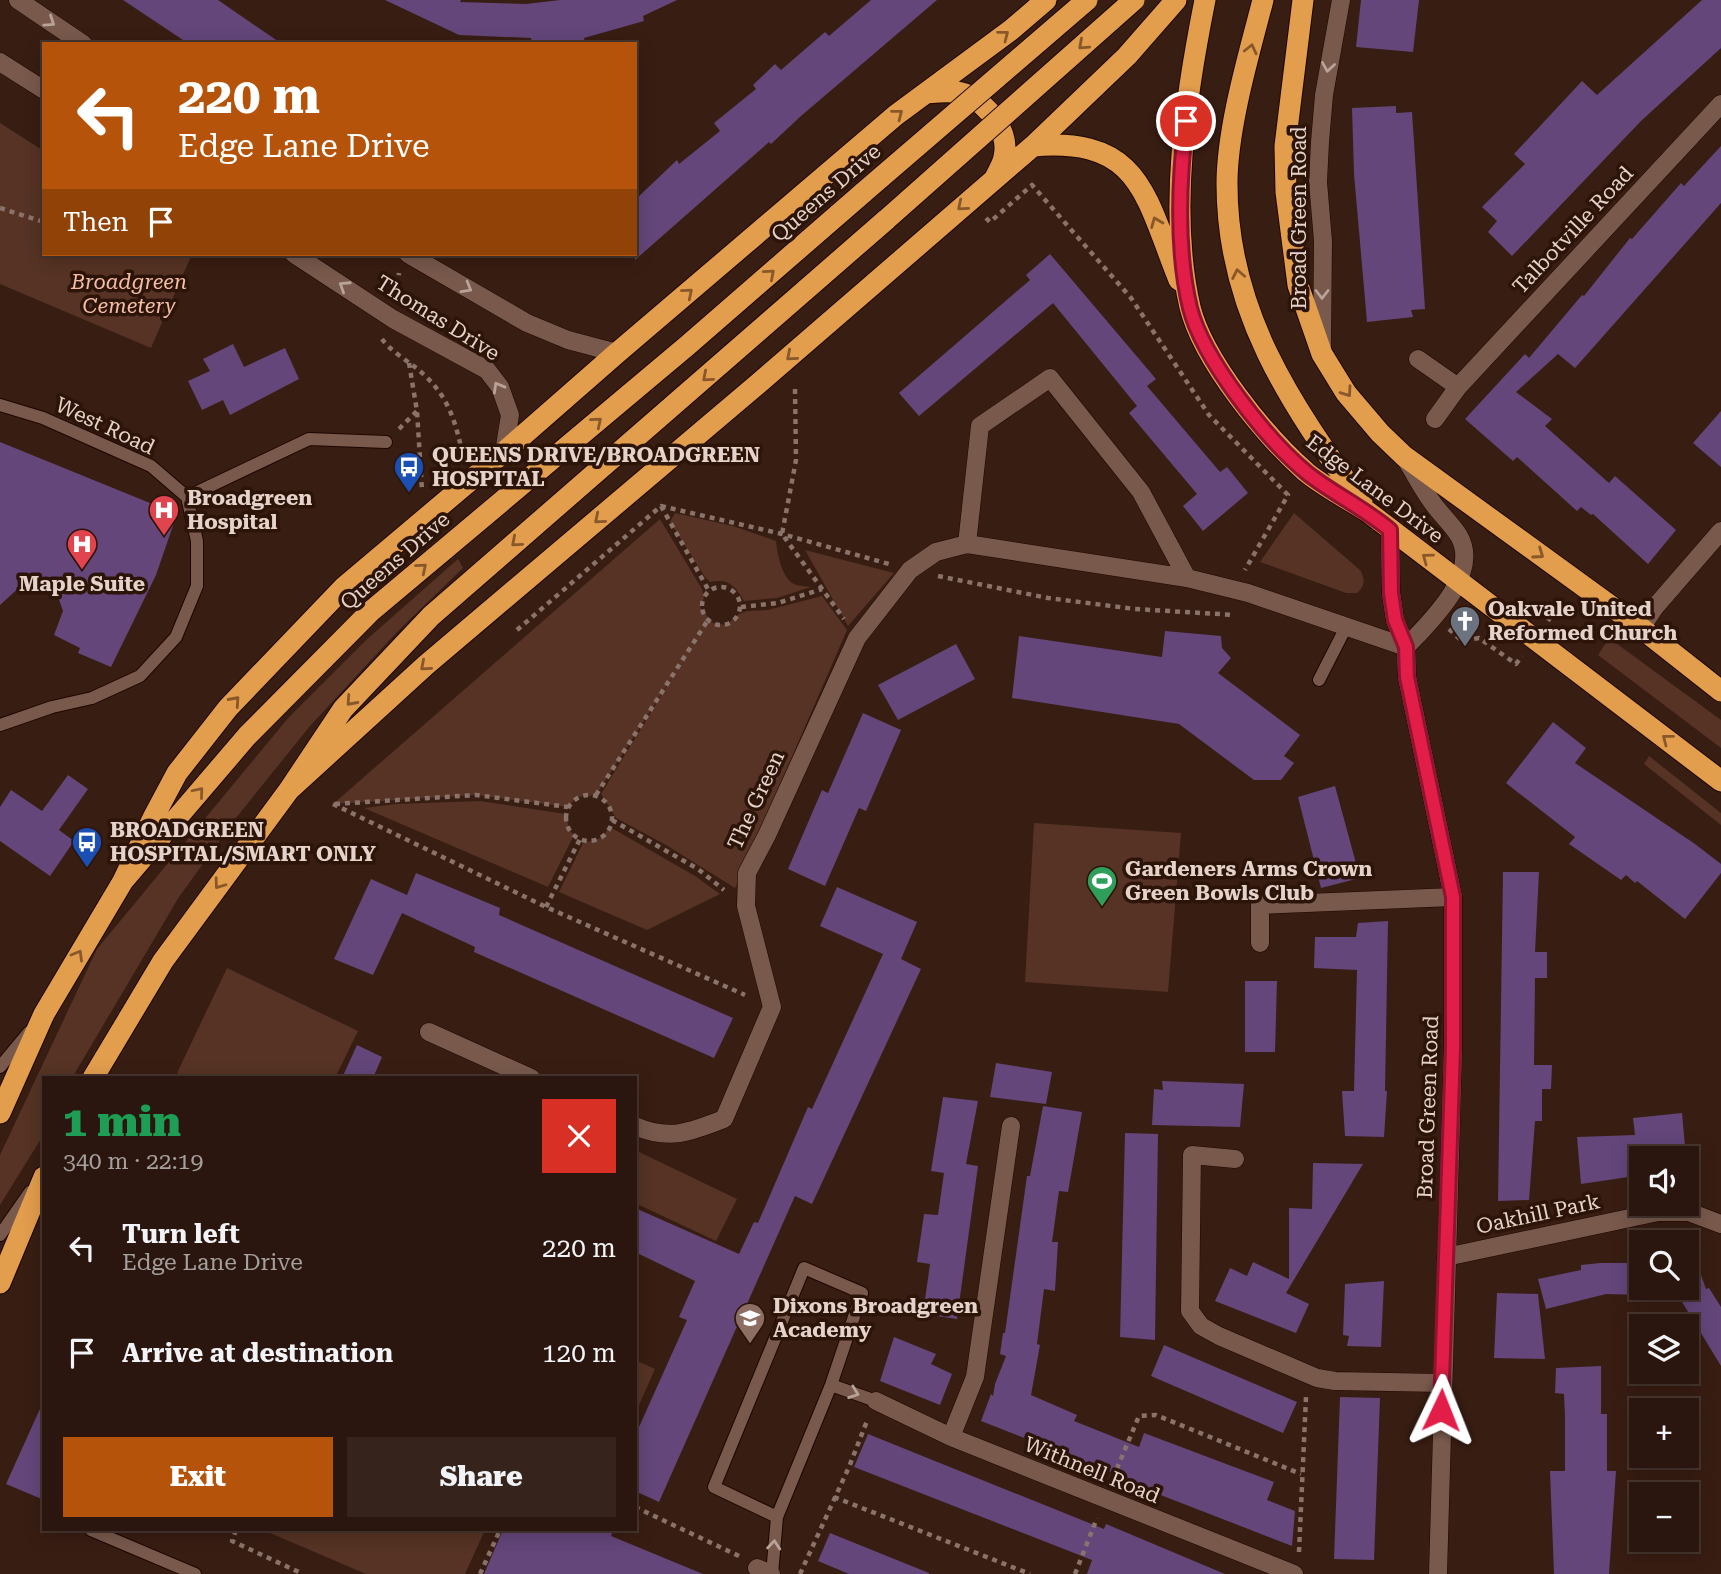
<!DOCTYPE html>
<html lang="en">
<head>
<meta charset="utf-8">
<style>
	body { margin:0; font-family:"Roboto Serif",serif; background:#36231c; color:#f1f3f6; height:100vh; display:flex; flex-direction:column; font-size:26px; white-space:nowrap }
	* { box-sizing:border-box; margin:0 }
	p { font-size:23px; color:#a59f9e }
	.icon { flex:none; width:38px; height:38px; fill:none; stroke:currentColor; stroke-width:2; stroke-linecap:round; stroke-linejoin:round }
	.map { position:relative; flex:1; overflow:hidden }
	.details { position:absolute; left:42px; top:1076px; width:595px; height:455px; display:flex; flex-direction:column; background:#2a160e; border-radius:0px; box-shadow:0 4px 18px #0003,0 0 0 2px #46352e }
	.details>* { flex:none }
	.top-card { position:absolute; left:42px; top:42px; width:595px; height:214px; border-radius:0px; box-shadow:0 4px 18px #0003,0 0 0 2px #46352e; background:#b45309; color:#fff; overflow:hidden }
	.controls { position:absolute; left:1629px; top:1146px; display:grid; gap:14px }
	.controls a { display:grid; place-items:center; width:70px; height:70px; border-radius:0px; background:#2a160e; box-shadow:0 4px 18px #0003,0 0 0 2px #46352e; font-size:35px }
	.pin { position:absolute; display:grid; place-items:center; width:60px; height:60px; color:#fff; margin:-30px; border:4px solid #fff; border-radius:50%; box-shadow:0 2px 7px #0007 }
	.me { position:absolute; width:77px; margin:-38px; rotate:2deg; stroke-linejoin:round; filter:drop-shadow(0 0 5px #0008) }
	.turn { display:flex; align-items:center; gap:24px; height:147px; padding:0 21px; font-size:32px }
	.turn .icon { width:91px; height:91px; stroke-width:2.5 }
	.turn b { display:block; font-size:49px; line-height:60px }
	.then { display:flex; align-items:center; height:66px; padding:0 21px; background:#0003; gap:14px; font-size:26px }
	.round { display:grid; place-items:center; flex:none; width:74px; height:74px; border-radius:0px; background:#36231c }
	.summary { display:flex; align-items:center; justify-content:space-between; height:119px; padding:0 21px }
	h1 { font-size:42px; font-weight:800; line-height:52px; color:#1e9e55 }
	.primary-button { display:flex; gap:14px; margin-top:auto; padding:14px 21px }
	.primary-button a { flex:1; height:80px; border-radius:0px; background:#b45309; color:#fff; font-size:28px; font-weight:800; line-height:80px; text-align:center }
	.primary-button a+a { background:#36231c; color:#f1f3f6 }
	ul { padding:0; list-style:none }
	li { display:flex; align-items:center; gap:21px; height:105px; padding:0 21px }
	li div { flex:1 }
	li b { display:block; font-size:26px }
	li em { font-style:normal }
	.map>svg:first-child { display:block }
</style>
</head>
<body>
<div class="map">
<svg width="1721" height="1574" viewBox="0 0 1721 1574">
	<rect width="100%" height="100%" fill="#381d12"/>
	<!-- green -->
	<path fill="#563324" d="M0,123L44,151V254H192L151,348L0,284Z
		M675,513L733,526L776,541C777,553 782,578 794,584C798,586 807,586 811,587L777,598L744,601C735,585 728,578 710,582L705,577L670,522Z
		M1294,513L1361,571C1365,581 1365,586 1357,593H1346L1260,562Z
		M660,519L702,589L704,598L700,607L713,623L726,625L739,614L747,611L768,610L822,596L847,630L735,888L666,845L616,818L601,794L677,670L596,795L577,797L568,807L476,795L333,804Z
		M805,550L894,573L848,626Z
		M458,559L463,568L398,631L310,726L236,818L179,897L72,1078H44V1134L0,1205V1155L97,949L289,717L365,641Z
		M1609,638L1721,720V748L1598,655Z
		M1649,756L1721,813V825L1644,764Z
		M480,801L566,814L569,829L574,835L548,887L364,808L396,804Z
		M1034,823L1181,833L1168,992L1025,982Z
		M610,827L695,876L720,894L647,930L559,892L583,843L601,838Z
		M227,968L358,1031L335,1078H189L177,1073Z
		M635,1150L737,1199L716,1241L635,1203Z
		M635,1360L655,1369L635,1414Z
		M263,1530H485L465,1574H366Z"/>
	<!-- building -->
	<path fill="#64467a" d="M123,0H218L282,44H189Z
		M385,0H461L460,2L526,4L560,0H677L643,16L644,21L584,38L585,44H532L531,38L459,35Z
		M871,0H937L801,116L771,144L769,142L635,260V200L677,160L679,164L720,131L714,123L756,89L753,85L775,64L781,70L825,32L829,36Z
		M1361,0H1419L1413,52L1356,47Z
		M1702,0H1721V48L1641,121L1512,256L1488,232L1497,221L1482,207L1525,164L1514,154L1582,81L1597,95Z
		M1396,106V113L1412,112L1425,309L1411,310L1413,317L1367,322L1354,174L1352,108Z
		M1721,146V203L1575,368L1558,354L1516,392L1552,419L1545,426L1609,483L1615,476L1676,530L1648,564L1593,514L1591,515L1581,507L1577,511L1517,457L1513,461L1465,419L1525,354L1529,358L1582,295L1584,296L1630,238L1632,239L1681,183L1684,186Z
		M1050,254L1156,379L1147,386L1220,472L1227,467L1248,493L1203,531L1183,506L1197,494L1129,413L1137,406L1053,303L919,416L899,393L1030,280L1026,275Z
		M233,344L244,367L285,348L299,379L230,415L223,400L202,410L188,381L210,371L203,359Z
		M1721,411V467L1693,443Z
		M0,442L177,514L156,575L111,667L78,653L80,648L54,635L63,611L53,583L33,575L0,605Z
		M1165,631L1221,636L1222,648L1231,658L1218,673L1300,735L1284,756L1294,763L1281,780H1254L1179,724L1012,698L1019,636L1162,657Z
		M956,644L975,679L898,720L878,685Z
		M863,713L901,730L866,811L859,808L825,886L788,869L822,790L828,793Z
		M1553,722L1586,748L1575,763L1695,844L1721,864V873L1685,919L1637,881L1635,883L1626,875L1621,880L1569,844L1575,837L1506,783Z
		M68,775L88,789L59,830L74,841L50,876L0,841V807L11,790L42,811Z
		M1335,786L1360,878L1321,888L1298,797Z
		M1503,872H1539L1535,952H1547V978H1535L1534,1065H1552L1551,1089H1542V1121H1535L1529,1200L1498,1201Z
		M416,873L500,908L499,915L733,1018L714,1058L474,952L475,947L402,913L373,975L334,959L371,879L407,895Z
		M837,887L917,922L901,959L921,969L812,1204L795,1196L659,1502L635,1491V1436L687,1320L679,1317L695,1281L635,1252V1208L739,1254L754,1222L758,1223L808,1107L812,1109L883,954L820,926Z
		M1388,921L1385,1091H1387L1384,1137L1345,1136L1342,1091H1354L1357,970L1314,968L1315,937H1356L1358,923Z
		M1245,981H1277L1275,1052H1245Z
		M357,1045L382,1057L373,1078H342Z
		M996,1063L1052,1072L1046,1104L990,1097Z
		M1162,1081L1244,1084L1240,1127L1152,1125L1154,1089L1163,1090Z
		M943,1097L978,1101L966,1164L978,1166L957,1319L923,1314L930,1264L917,1262L924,1214L938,1215L944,1173L931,1171Z
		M1043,1106L1082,1112L1068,1192L1059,1191L1052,1242H1058L1055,1291L1044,1289L1037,1344L1040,1345L1031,1395L1077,1415L1074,1421L1139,1447L1144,1433L1274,1482L1267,1500L1295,1511L1292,1546L1122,1480L1124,1477L981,1421L991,1394L993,1396L995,1384L1006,1356L1000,1354L1003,1333H1005L1027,1176H1030Z
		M1682,1113L1686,1158H1642V1175L1581,1184L1577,1137L1635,1135L1633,1118Z
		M1125,1133L1158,1134L1155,1340L1120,1337Z
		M1313,1163L1363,1164L1286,1293L1309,1304L1296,1333L1215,1301L1230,1268L1247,1276L1253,1262L1289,1279V1208L1312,1209Z
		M1600,1263H1642V1295L1606,1294L1546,1309L1538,1279L1581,1270V1265Z
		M1701,1275L1706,1289L1709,1288L1721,1307V1366L1676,1292L1687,1288V1285Z
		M1384,1281L1381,1347L1347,1346L1349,1336L1343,1335L1345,1284Z
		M1497,1293L1538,1294L1545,1359L1494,1358Z
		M894,1337L936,1354L931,1364L952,1374L940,1405L880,1381Z
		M1164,1345L1297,1402L1283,1433L1151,1376Z
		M1601,1366V1414H1607V1471H1616L1609,1574H1554L1550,1471H1565V1417L1564,1394L1555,1393L1556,1368Z
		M1340,1397L1380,1398L1374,1560L1334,1559Z
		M44,1400V1500L6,1484Z
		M868,1434L1104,1529L1106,1524L1225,1574H1087L1092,1560L854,1467Z
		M503,1530H613L611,1536L703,1574H484Z
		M830,1533L929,1573V1574H849L818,1561Z"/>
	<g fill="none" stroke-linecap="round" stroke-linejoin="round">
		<!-- lane casing -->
		<g stroke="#1e0600" stroke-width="14">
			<path id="lane" d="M0,405L43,418L151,466L187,497
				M1319,680L1346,627
				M0,725L52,707L92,698L140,676L176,637L197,586V541L187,497L309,439L386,442
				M0,1067L29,1032
				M0,1235L30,1192
				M831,1385L876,1401
				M91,1530L195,1574
				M772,1574L777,1517L831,1385L862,1293L804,1268L714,1487L777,1517"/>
		</g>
		<!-- street casing -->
		<g stroke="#1e0600" stroke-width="19">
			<path id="street" d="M1322,345L1323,241L1318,182L1320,142L1324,95L1341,0
				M1418,359L1458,387
				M1435,419L1458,387L1721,104
				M967,544L980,426L1050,378L1141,492L1187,578
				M1641,628L1655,607L1721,531
				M1260,943V905L1453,897
				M429,1032L531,1078
				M635,1126C669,1141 691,1132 724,1119L772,1007L746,906L747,873L767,835L857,638L910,570L936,552L967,544L1187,578L1248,593L1406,647
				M1235,1159L1192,1155L1190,1311L1201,1326L1219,1336L1317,1378L1335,1381L1442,1383
				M1446,1257L1658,1212H1689L1721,1224
				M876,1401L951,1437L1294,1574
				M951,1437L975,1377L1011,1126
				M757,1568L771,1574"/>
		</g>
		<!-- secondary casing -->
		<g stroke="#1e0600" stroke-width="19">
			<path id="secondary" d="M18,0L83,44
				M0,62L44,90
				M294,254L393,319L487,370L500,387L510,415L504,452
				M408,254L527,323L568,340L617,353
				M1390,530L1391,593L1395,620L1406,647L1407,677L1453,897V1048L1438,1574
				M1406,647C1430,622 1481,574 1459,536C1452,524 1440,514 1432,502C1422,489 1415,474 1406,460"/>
		</g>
		<!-- highway casing -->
		<g stroke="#1e0600" stroke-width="23">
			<path id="highway" d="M1205,0C1186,95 1168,211 1190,307C1203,360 1265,436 1306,472C1324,487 1348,499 1368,512L1721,781
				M1263,0C1249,54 1227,128 1227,184C1227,311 1290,403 1362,503
				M1303,0L1285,146L1286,192L1298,285L1322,354L1346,393L1380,433L1404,456L1641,628L1721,691
				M926,93C939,92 953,90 965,94C988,104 1010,132 1004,157C1003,164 998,171 995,178
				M1033,146C1141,137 1145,196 1179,280
				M289,790L426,665L759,383L1033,146L1127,56L1176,0
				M123,881L153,818L177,773L228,708L344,587L504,452L617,353L896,115L1011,30L1046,0
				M93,1078L163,961L289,790L343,709L431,616L887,219
				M0,1113L44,1014L123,881L247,736L370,612L688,345L864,192
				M0,1283L44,1177"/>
		</g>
		<!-- path -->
		<path stroke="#8a736a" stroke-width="4.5" stroke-dasharray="5 5" stroke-linecap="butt" d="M0,208L44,222
			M986,218L990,222L1032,185L1131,298L1209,415L1288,495L1245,570
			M396,295L399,273
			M382,339C389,349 404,359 415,367C444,390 453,412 461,447
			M409,363L417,411L422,490
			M795,389L796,460L782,534L844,619
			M399,429L417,411
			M661,506L709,591
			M938,576L1048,598L1135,609L1235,615
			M702 606a19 19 0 1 1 38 0a19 19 0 1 1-38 0Z
			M741,607L778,603L822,589
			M1548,621L1551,616L1569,615L1575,607
			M1449,629L1462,641L1479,638L1516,664L1522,656
			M517,630L661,506L782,534L889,564
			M566 818a23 23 0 1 1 46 0a23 23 0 1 1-46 0Z
			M596,795L708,620
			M333,804L546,907L745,995
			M335,804L476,795L568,807
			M612,820L698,869L724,890
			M546,907L580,839
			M1113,1478L1139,1416L1156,1415L1301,1474
			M834,1497L1030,1574
			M635,1507L739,1556
			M236,1530L232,1541L303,1574
			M1299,1552L1306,1397
			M480,1574L500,1530
			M800,1574L849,1467L867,1421
			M1075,1574L1097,1518"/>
		<!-- lane -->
		<use href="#lane" stroke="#78594c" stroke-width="12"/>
		<!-- street -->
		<use href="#street" stroke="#78594c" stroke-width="18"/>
		<!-- secondary -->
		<use href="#secondary" stroke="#78594c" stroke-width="18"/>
		<!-- highway -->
		<use href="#highway" stroke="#e29d4d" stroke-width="21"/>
		<!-- highway-bridge casing -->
		<g stroke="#1e0600" stroke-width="23" stroke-linecap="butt">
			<path id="highway-bridge" d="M864,192L1087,0
				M887,219L1134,0"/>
		</g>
		<!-- highway-bridge -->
		<use href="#highway-bridge" stroke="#e29d4d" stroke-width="21"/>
	</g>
	<!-- one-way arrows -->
	<defs><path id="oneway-chevron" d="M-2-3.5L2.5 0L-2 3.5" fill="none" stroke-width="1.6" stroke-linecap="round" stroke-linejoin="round" transform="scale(1.75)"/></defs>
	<g stroke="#b9a298">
		<use href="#oneway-chevron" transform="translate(50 22) rotate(34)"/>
		<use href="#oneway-chevron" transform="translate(1328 67) rotate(99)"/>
		<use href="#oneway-chevron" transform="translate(344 286) rotate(-147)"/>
		<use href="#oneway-chevron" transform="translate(467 288) rotate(30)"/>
		<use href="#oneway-chevron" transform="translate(1322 294) rotate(90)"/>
		<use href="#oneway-chevron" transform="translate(498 387) rotate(-119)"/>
		<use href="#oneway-chevron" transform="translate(854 1393) rotate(20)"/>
		<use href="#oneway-chevron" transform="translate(774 1545) rotate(-85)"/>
	</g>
	<g stroke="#88582a">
		<use href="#oneway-chevron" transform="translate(1004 35) rotate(-38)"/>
		<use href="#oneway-chevron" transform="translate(1083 45) rotate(138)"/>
		<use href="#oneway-chevron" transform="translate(1251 49) rotate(-77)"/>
		<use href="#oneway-chevron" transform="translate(898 114) rotate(-38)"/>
		<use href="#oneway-chevron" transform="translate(962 206) rotate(140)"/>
		<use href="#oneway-chevron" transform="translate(1156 222) rotate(-112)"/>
		<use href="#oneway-chevron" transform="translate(770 274) rotate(-41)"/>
		<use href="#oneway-chevron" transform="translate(1238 274) rotate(-101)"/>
		<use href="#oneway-chevron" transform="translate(688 293) rotate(-40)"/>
		<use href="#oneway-chevron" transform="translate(791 356) rotate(139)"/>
		<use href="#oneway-chevron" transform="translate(707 377) rotate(139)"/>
		<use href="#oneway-chevron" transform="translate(1347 392) rotate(55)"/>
		<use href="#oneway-chevron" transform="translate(597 422) rotate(-40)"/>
		<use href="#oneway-chevron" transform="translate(599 519) rotate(140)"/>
		<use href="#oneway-chevron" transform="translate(516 542) rotate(139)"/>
		<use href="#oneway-chevron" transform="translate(1539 554) rotate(35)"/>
		<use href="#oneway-chevron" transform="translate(1427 558) rotate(-143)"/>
		<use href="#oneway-chevron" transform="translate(422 568) rotate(-40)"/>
		<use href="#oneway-chevron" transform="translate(425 666) rotate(139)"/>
		<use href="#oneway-chevron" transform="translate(235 701) rotate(-48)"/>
		<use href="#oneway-chevron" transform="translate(351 701) rotate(132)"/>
		<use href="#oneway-chevron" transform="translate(1667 739) rotate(-142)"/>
		<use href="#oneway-chevron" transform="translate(199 792) rotate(-50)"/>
		<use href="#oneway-chevron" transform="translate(219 884) rotate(126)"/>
		<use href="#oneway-chevron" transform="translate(78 955) rotate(-60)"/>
	</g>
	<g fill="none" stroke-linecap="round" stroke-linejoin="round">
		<!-- route casing -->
		<g stroke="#92132f" stroke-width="18">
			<path id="route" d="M1186,121C1179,180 1176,249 1190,308C1203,359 1266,439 1307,473C1332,493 1364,508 1390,530L1391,593L1395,620L1406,647L1407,677L1453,897V1048L1441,1410"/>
		</g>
		<!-- route -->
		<use href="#route" stroke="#e11d48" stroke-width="12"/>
	</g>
	<!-- icons -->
	<defs>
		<g id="bus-pin" transform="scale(1.575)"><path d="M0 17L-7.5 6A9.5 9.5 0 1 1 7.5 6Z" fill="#1a4fb4" stroke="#2d1408"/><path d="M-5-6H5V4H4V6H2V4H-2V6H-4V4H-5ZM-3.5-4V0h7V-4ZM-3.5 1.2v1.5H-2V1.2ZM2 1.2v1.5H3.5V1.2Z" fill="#fff"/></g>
		<g id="hospital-pin" transform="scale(1.575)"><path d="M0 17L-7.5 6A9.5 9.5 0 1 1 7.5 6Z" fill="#e0444e" stroke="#2d1408"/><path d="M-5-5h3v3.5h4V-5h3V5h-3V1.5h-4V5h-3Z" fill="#fff"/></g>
		<g id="church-pin" transform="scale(1.575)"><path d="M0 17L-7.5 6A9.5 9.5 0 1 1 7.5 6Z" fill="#6b7280" stroke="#2d1408"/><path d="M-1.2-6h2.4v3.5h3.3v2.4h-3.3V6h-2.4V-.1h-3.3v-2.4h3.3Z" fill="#fff"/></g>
		<g id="stadium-pin" transform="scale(1.575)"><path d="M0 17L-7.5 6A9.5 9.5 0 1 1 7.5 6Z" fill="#2e9e5b" stroke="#2d1408"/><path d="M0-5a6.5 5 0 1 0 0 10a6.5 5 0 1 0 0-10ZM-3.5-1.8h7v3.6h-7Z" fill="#fff"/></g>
		<g id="school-pin" transform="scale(1.575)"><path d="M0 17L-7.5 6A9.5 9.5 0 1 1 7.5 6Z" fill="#8d6e63" stroke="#2d1408"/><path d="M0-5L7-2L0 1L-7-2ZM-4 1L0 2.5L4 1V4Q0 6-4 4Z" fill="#fff"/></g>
	</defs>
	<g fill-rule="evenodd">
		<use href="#bus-pin" x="409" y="467"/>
		<use href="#hospital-pin" x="164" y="510"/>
		<use href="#hospital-pin" x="82" y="544"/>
		<use href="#church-pin" x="1465" y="621"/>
		<use href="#bus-pin" x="87" y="842"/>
		<use href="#stadium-pin" x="1102" y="881"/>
		<use href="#school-pin" x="750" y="1318"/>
	</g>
	<g text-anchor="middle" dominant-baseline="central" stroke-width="7" stroke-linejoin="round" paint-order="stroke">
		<!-- street labels -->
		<g font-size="21" fill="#e5d3cb" stroke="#2d1408">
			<text transform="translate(826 193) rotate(-41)">Queens Drive</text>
			<text transform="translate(1299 218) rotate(-90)">Broad Green Road</text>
			<text transform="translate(1573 230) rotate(-47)">Talbotville Road</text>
			<text transform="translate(438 318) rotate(32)">Thomas Drive</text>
			<text transform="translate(105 426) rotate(25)">West Road</text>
			<text transform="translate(1375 489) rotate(37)">Edge Lane Drive</text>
			<text transform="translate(395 561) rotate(-41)">Queens Drive</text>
			<text transform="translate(756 800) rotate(-65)">The Green</text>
			<text transform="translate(1428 1107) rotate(-88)">Broad Green Road</text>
			<text transform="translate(1538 1214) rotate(-12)">Oakhill Park</text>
			<text transform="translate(1092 1470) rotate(22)">Withnell Road</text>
		</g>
		<!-- park labels -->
		<g font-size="21" font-style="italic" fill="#f4bea6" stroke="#2d1408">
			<text x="129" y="282">Broadgreen<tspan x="129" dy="24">Cemetery</tspan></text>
		</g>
		<!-- poi labels -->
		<g font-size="21" font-weight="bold" fill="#e5d3cb" stroke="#2d1408" text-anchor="start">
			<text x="432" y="455">QUEENS DRIVE/BROADGREEN<tspan x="432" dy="24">HOSPITAL</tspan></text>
			<text x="187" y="498">Broadgreen<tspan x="187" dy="24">Hospital</tspan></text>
			<text x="82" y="584" text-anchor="middle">Maple Suite</text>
			<text x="1488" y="609">Oakvale United<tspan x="1488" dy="24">Reformed Church</tspan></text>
			<text x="110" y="830">BROADGREEN<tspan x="110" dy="24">HOSPITAL/SMART ONLY</tspan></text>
			<text x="1125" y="869">Gardeners Arms Crown<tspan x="1125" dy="24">Green Bowls Club</tspan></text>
			<text x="773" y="1306">Dixons Broadgreen<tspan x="773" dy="24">Academy</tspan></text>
		</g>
	</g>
</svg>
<div class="controls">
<a><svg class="icon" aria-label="sound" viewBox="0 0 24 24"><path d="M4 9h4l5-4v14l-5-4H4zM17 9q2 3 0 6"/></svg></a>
<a><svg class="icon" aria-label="search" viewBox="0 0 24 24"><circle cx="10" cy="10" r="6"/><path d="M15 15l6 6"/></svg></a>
<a><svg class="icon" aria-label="layers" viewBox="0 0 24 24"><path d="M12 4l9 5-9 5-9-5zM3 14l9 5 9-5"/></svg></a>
<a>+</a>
<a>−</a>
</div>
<div class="pin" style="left:1186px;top:121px;background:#d93025"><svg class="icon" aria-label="arrive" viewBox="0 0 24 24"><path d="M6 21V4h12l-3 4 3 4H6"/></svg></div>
<svg class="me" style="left:1441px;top:1410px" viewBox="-20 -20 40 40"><path d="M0-17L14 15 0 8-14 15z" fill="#e11d48" stroke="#fff" stroke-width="4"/></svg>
<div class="top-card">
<div class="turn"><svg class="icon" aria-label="left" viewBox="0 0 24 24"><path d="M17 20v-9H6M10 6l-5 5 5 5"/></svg><div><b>220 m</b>Edge Lane Drive</div></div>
<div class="then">Then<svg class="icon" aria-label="arrive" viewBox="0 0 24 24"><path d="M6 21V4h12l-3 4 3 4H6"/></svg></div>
</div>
<section class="details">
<div class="summary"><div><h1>1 min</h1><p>340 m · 22:19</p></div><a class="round" style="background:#d93025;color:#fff"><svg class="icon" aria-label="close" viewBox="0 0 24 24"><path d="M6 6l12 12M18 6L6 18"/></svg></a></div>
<ul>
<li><svg class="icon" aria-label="left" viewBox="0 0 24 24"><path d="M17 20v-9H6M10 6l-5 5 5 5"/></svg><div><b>Turn left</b><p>Edge Lane Drive</p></div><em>220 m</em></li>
<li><svg class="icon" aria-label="arrive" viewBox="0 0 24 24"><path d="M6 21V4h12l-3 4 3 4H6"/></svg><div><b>Arrive at destination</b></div><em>120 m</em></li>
</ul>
<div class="primary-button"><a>Exit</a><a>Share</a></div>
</section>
</div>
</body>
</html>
